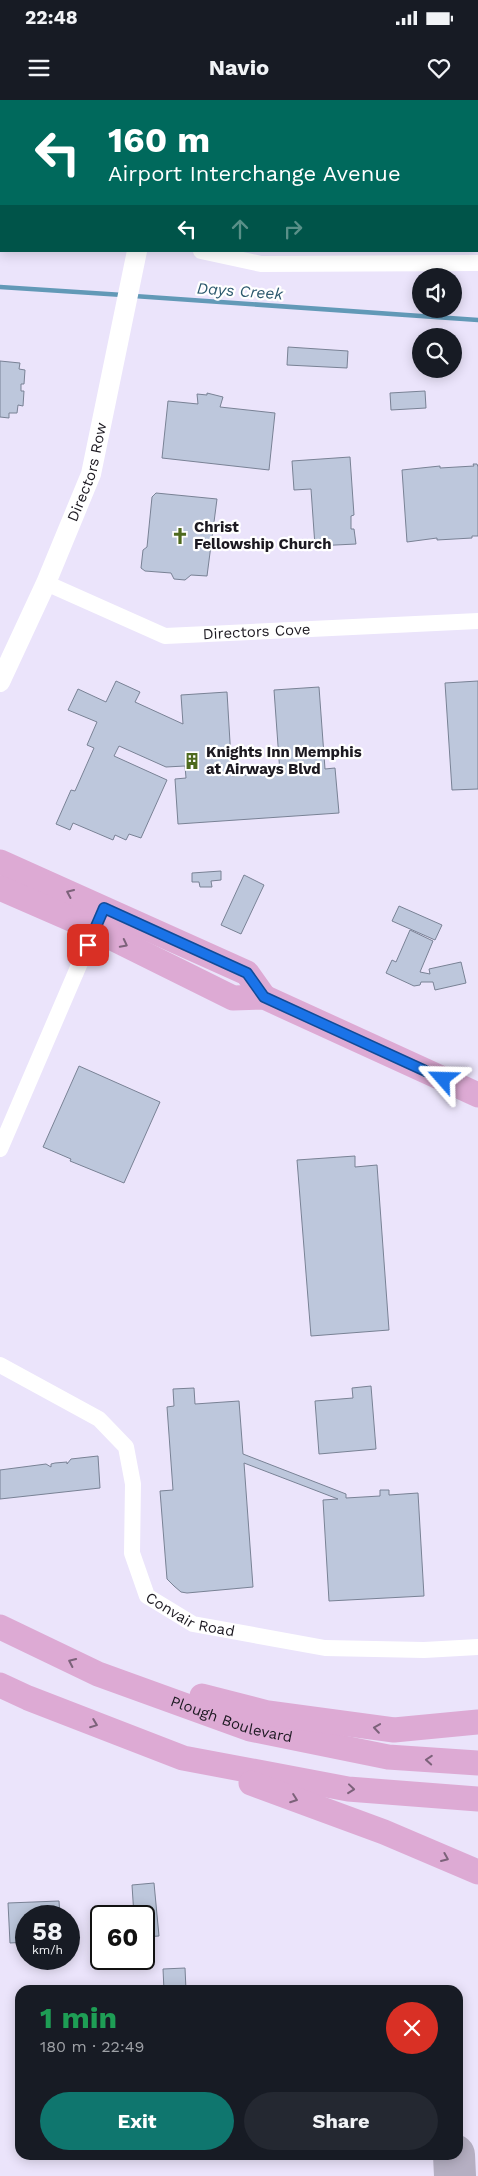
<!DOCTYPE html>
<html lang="en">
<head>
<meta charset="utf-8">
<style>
	body { margin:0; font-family:"Work Sans",sans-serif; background:#242831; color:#f1f3f6; height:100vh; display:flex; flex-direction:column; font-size:19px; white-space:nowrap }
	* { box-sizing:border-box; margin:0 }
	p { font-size:16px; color:#9ea1a6 }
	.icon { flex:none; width:28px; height:28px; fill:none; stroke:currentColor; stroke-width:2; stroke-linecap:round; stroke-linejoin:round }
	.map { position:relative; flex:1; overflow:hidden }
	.drawer { position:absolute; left:15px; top:1885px; width:448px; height:175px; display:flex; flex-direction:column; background:#171b24; border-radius:15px; box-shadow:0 2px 12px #0003 }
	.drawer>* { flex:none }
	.top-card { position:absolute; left:0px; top:0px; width:479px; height:152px; box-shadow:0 2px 12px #0003; background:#00695c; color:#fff; overflow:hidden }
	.fabs { position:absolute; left:412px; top:168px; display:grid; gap:10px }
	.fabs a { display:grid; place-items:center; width:50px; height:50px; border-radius:50%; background:#171b24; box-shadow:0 2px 12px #0003; font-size:25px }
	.speed { position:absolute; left:15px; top:1805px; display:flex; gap:10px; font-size:25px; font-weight:700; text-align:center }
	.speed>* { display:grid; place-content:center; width:65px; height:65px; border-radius:50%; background:#171b24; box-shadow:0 2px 12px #0003; line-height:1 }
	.speed small { font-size:12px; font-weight:400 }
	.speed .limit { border:2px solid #111; border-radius:8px; background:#fff; color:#111 }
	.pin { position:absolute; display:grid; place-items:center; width:42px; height:42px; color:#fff; margin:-21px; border-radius:10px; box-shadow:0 2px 8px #0006 }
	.me { position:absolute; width:55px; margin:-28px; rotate:295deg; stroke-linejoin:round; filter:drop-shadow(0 0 4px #0008) }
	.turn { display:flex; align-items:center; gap:18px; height:105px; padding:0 25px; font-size:22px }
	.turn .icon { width:65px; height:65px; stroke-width:2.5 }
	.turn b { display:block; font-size:35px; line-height:42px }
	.lanes { display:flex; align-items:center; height:48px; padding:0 25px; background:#0003; justify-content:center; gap:25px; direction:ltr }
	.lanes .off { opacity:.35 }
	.round { display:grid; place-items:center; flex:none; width:52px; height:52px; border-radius:26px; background:#242831 }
	.overview { display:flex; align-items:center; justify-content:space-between; height:85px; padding:0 25px }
	h1 { font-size:30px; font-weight:700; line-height:38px; color:#1e9e55 }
	.cta { display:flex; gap:10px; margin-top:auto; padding:10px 25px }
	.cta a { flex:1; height:58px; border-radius:30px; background:#0f766e; color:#fff; font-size:20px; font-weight:700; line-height:58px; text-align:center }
	.cta a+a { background:#242831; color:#f1f3f6 }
	.status { display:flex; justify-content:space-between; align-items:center; height:35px; padding:0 25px; background:#171b24; direction:ltr }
	.status svg { height:14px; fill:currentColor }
	header { display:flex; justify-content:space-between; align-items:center; height:65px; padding:0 25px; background:#171b24; font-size:22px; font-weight:700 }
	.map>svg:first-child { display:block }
</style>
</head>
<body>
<div class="status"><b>22:48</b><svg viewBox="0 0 49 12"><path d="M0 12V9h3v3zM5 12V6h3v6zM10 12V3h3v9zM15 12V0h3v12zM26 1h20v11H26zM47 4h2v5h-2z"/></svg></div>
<header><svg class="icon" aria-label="menu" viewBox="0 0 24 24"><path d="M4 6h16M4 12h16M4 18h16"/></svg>Navio<svg class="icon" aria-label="heart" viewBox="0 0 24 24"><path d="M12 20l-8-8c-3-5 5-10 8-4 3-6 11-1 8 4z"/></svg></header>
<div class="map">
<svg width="478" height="2076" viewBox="0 0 478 2076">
	<rect width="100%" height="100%" fill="#ebe4fb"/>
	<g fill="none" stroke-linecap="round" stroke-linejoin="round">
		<!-- stream -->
		<path stroke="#6299b7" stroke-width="4.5" d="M0,187L123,195
			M134,196L478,220"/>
		<!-- taxiway -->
		<path stroke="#b5afc2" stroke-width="42" d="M454,2055L455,2076"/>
	</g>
	<!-- building -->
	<path fill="#bdc7dc" stroke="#798295" d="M13,0H67L13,1Z
		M288,247L348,251L347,268L287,265Z
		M0,261L20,263L19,269L25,270L24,284H21V291H24L23,306L18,305L17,313H9V318L0,317Z
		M425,291L426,308L391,310L390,293Z
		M207,293L223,297L220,307L275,313L269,370L162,358L168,301L198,304L197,294L207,295Z
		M350,357L354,415L351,416V429H354L356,444L315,446L311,389L294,390L292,361Z
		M473,364H477L478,367V436H472V438L437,440V438L407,442L402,370L440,366V368L474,366Z
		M156,393L217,399L207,476L191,475L185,480L174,479L171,473L145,471L141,468L143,450L147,447L152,397Z
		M116,581L140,592L135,602L183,624L181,595L227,592L232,676L280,673L274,590L319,587L325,669L335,668L339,713L178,724L175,679L186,678L185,666L166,667L119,646L114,656L167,680L141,738L129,734L126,740L115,735L113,740L73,723L70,730L56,724L71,690L75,691L94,648L87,645L97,622L68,610L78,589L106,602Z
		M478,581V689L452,690L445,583Z
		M221,771V780L211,781L212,787H200L199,782H192V773Z
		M244,775L264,785L241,834L221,825Z
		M399,806L442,825L435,840L392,821Z
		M410,830L433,841L420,872L430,874L429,869L461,862L466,883L435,890L433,882H421L420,885L414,886L386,873L392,860L396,862Z
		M79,966L160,1002L124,1083L70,1061L71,1059L43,1047Z
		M355,1056V1067L377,1065L389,1230L311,1236L297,1060Z
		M371,1286L376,1349L319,1354L315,1301L353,1298L352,1288Z
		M194,1288L195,1304L239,1301L243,1354L346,1394V1398L380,1396V1390H389V1395L418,1393L424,1496L329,1501L323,1400L338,1399L244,1363L253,1487L187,1493L181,1492L174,1486L167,1479L160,1391L173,1390L167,1307L174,1306L173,1289Z
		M98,1356L100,1388L0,1399V1370L46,1364L51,1367V1364L55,1363L67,1362V1364L71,1359Z
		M154,1783L159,1836L144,1837V1816H134L132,1785Z
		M59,1801L60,1816H26V1842L10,1843L8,1803Z
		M185,1868L186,1890H164L163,1869Z"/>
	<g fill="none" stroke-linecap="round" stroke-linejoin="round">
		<!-- minor -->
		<g stroke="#fff" stroke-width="16">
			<path d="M277,1L303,0"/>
			<path d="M201,151L261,164L478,163"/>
			<path id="s1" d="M46,483L165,536L478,521"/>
			<path d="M0,1049L98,821"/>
			<path id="s2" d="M0,1265L99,1319L126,1347L133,1384L132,1453L147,1496L193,1524L325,1548L424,1550L478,1547"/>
		</g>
		<!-- tertiary -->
		<g stroke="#fff" stroke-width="20">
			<path d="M157,0V1"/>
			<path id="s3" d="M0,582L46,483L91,374L137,151"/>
		</g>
		<!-- primary -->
		<g stroke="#ddaad4" stroke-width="25">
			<path d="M0,762L247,873L264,897"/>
			<path d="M0,788L94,829L233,898L264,897L478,995"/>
			<path id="s4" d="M0,1527L98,1574L250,1629L388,1657L478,1663"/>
			<path d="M0,1585L28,1598L183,1658L348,1689L478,1699"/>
			<path d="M202,1596L268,1613L394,1630L478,1622"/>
			<path d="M251,1683L384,1732L478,1772"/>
		</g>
	</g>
	<!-- one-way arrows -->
	<defs><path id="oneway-chevron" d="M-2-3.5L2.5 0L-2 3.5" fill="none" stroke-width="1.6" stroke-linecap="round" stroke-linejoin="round" transform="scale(1.25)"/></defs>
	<g stroke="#7c627a">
		<use href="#oneway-chevron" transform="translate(70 793) rotate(-156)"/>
		<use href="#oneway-chevron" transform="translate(124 844) rotate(27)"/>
		<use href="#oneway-chevron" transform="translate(72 1562) rotate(-155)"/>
		<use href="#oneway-chevron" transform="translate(94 1624) rotate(21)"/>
		<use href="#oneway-chevron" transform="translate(377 1628) rotate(-172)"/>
		<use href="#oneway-chevron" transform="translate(429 1660) rotate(-176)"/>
		<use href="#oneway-chevron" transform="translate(351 1689) rotate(6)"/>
		<use href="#oneway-chevron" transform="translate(294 1699) rotate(20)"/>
		<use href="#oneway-chevron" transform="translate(445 1758) rotate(23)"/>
	</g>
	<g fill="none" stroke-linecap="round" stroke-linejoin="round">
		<!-- route casing -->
		<g stroke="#114b97" stroke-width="12">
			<path id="route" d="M88,845L104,808L247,873L264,897L443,979"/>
		</g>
		<!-- route -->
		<use href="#route" stroke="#1a73e8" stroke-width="9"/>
	</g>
	<!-- icons -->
	<defs>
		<g id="church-bare" transform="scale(1.35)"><path d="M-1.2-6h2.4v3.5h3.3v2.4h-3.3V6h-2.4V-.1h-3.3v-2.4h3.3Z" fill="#4e6a1e" stroke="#fff" stroke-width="2.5" paint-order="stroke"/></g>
		<g id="building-bare" transform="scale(1.35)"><path d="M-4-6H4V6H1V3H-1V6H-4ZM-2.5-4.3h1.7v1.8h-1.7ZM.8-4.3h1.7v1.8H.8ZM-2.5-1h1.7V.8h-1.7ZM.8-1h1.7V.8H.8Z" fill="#4e6a1e" stroke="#fff" stroke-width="2.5" paint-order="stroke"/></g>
	</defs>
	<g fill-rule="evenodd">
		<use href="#church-bare" x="180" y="436"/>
		<use href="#building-bare" x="192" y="661"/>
	</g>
	<g text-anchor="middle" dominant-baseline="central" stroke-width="4.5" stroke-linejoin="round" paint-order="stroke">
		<!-- street labels -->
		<g font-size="15" fill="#1c1921" stroke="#fff">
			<text stroke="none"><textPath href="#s3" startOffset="228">Directors Row</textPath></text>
			<text stroke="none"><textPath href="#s1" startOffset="222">Directors Cove</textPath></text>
			<text stroke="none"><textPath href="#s2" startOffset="352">Convair Road</textPath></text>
			<text stroke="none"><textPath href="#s4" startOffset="250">Plough Boulevard</textPath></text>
		</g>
		<!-- poi labels -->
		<g font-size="15" font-weight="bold" fill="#1c1921" stroke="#fff" text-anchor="start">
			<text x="194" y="427">Christ<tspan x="194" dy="17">Fellowship Church</tspan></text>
			<text x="206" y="652">Knights Inn Memphis<tspan x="206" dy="17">at Airways Blvd</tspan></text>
		</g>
		<!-- water labels -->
		<g font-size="16" font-style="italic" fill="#2d596e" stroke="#fff">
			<text transform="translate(240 191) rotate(4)">Days Creek</text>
		</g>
	</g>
</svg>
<div class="fabs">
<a><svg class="icon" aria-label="sound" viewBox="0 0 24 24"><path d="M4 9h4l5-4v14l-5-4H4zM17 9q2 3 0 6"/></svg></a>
<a><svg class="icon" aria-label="search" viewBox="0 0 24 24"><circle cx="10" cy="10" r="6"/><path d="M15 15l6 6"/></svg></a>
</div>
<div class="speed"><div>58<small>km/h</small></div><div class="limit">60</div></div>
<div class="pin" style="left:88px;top:845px;background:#d93025"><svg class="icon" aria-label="arrive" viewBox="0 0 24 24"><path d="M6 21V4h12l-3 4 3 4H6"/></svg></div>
<svg class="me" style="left:443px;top:979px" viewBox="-20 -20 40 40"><path d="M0-17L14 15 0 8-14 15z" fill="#1a73e8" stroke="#fff" stroke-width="4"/></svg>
<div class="top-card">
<div class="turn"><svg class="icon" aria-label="left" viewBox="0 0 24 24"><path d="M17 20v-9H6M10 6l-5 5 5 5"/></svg><div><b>160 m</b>Airport Interchange Avenue</div></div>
<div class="lanes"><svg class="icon" aria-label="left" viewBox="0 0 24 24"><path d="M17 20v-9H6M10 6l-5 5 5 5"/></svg><svg class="icon off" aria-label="ahead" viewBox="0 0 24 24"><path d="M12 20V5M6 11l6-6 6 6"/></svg><svg class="icon off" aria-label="right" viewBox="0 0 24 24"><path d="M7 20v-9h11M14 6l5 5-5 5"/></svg></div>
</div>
<section class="drawer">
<div class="overview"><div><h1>1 min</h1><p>180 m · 22:49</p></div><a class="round" style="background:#d93025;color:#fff"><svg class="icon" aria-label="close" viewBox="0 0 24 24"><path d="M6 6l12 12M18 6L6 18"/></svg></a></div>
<div class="cta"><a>Exit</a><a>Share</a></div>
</section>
</div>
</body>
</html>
